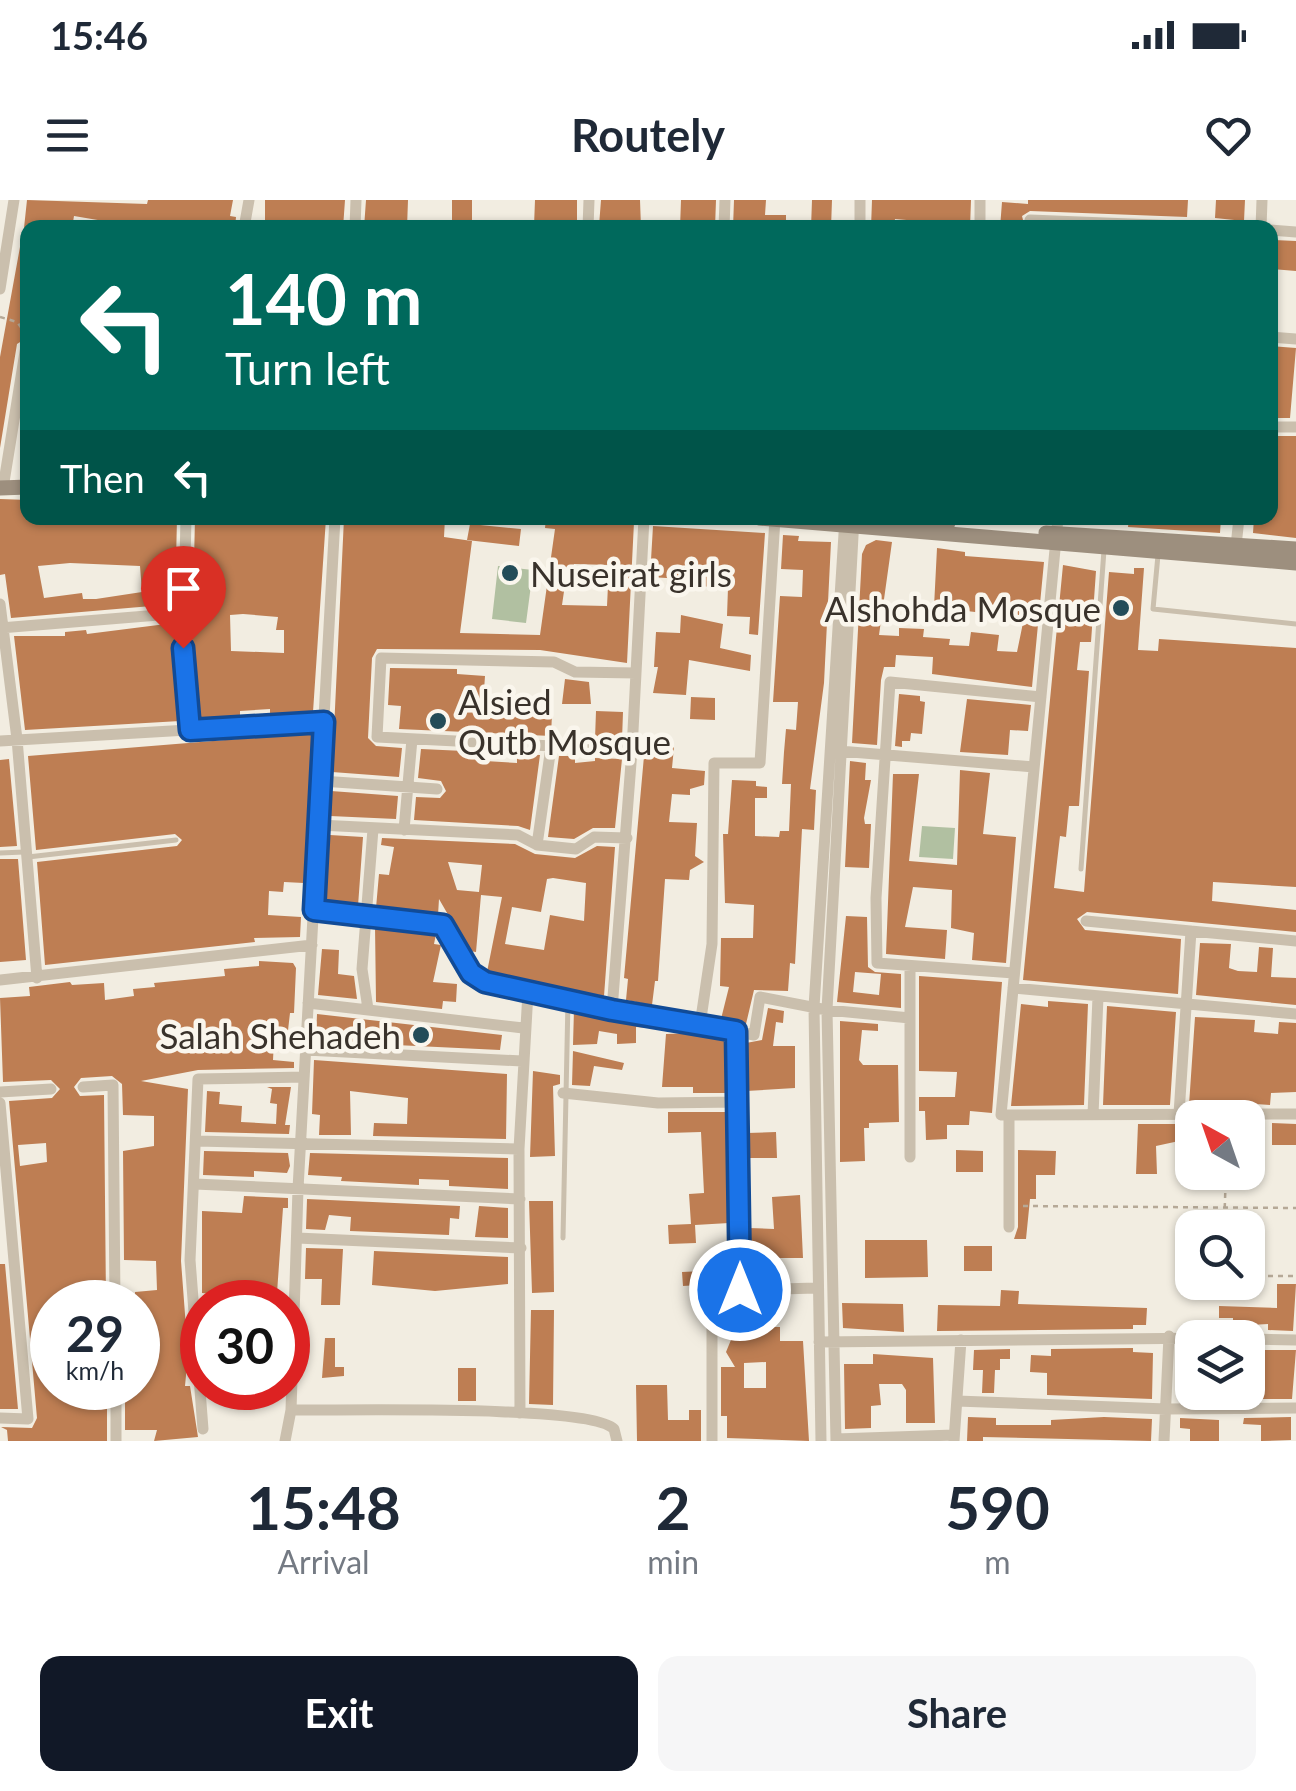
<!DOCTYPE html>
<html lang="en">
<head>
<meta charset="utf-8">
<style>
	body { margin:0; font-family:Lato,sans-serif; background:#f6f6f7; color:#1f2937; height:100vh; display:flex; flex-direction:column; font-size:38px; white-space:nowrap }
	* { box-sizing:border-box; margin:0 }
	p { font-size:32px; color:#747a83 }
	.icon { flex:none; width:55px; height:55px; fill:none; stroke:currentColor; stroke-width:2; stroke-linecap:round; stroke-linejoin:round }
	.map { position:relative; height:1241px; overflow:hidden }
	.sheet { display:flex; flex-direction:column; background:#fff; flex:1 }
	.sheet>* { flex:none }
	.hud { position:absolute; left:20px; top:20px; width:1258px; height:305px; border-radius:20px; box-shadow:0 2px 8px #0004; background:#00695c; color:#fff; overflow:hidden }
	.needle { width:65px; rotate:320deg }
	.buttons { position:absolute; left:1175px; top:900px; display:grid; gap:20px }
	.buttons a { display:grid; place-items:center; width:90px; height:90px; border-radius:20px; background:#fff; box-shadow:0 2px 8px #0004; font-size:50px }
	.speed { position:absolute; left:30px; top:1080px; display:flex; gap:20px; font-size:50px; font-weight:700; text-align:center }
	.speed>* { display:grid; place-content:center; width:130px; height:130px; border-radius:50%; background:#fff; box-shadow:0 2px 8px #0004; line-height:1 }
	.speed small { font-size:25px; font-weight:400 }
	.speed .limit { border:15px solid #d22; background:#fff; color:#111 }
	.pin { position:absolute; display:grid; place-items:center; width:85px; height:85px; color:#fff; margin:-102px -42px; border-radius:50% 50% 50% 0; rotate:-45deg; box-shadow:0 0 10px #0007 }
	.pin .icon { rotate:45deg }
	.me { position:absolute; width:110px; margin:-55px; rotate:0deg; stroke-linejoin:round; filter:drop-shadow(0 0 8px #0008) }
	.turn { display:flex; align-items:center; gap:35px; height:210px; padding:0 40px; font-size:45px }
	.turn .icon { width:130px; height:130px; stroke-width:2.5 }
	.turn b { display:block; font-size:70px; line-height:85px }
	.then { display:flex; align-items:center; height:95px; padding:0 40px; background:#0003; gap:20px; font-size:38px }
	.eta { display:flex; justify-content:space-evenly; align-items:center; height:170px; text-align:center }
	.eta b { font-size:60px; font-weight:700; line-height:70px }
	.cta { display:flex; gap:20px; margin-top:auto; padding:20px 40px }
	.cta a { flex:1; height:115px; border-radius:20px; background:#111827; color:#fff; font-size:40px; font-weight:700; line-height:115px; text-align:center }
	.cta a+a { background:#f6f6f7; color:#1f2937 }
	.status { display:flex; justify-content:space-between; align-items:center; height:70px; padding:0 50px; background:#fff; direction:ltr }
	.status svg { height:28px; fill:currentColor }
	header { display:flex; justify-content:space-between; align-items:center; height:130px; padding:0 40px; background:#fff; font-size:45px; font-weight:700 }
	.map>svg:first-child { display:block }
</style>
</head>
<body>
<div class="status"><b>15:46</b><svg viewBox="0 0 49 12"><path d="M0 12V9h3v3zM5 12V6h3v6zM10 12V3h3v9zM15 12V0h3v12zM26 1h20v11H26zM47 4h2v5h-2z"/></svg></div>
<header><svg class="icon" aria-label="menu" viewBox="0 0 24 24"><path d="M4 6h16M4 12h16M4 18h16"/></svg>Routely<svg class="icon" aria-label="heart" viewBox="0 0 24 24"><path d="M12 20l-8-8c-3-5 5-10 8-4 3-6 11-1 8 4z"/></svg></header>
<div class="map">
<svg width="1296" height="1241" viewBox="0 0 1296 1241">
	<rect width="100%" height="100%" fill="#f2ede1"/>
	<!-- green -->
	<path fill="#b1c0a1" d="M498,366L533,370L526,423L492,419Z
		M922,626L955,628L953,659L919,657Z"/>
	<!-- building -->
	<path fill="#be7e53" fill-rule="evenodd" d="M27,0L147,4L148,0H233L230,16L236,17L235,28H145L74,16L72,28H24Z
		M265,0H345L343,28H265Z
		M366,0H408L407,28H364Z
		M452,0H472V28H452Z
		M535,0H577V28L534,26Z
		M601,0H640L641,28L599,26Z
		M681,0H716L715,28H680Z
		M734,0H766L765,15H786V28H733Z
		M812,0H832L831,28H811Z
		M872,0H971L970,28H918V21L895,19L894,28H871Z
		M1028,0H1188L1187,17L1030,11L1022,16L1025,28H1000L1002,2L1028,4Z
		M1216,0H1245L1244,21L1215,18Z
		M22,36H28V137L17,144L0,248V157Z
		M1274,40L1296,41V71L1272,69Z
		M1270,146L1296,148L1290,218H1270Z
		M1270,236H1296V338L1253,333L1254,318H1270Z
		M0,299L28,300V318H177L175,404L11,418L5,374L0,375ZM70,363L140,366L142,392L96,399H83L82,393L44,398L38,366Z
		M195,318H326L313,512L270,516V509L240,511V518L199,520L192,448ZM243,414L278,417L276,430H284V453L231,451L230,415Z
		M344,318H445L444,337L472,341L460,433L540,435L555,329L545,328L546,318L634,322L627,463L540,450L377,449L372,458L368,538L376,546L402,548L399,577L332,572ZM574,364L609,365L607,406L562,405L567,371L573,372Z
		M1129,318H1221L1220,333L1128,327Z
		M470,324L521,329L519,346L467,340Z
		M653,326L765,333L758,435L749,434L750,417L727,416L728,388L683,385V379L650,377Z
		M783,335L799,336L798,341L831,342L824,483L810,589L816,590L814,630L802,629L795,764L790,763L788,791L754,790L746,824L721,819L729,787L720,786L721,738H753L754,705L725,703L723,634H728L732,580L756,581V586L767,587V598H755V636L779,637L780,631H789L791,584H782L784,552L786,529L796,530L798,502H773L780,396L802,397L803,370L781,369Z
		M876,340L892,342L879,435L899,436V428L924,429L923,437L950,439L949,445L969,446L971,432L999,435L997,451L1017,452L1024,418L934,407L937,348L965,352V356L1044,362L1032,487L932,474L933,457L896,455L895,467H884L881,480L877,545L852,543L862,354L866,345Z
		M1063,365L1096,371L1091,442H1080L1077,470L1089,471L1079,606H1069L1066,637L1060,636L1054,688L1084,692L1109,372L1134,374V368H1144L1138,450L1158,451L1159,439L1296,448V687L1213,682L1212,701L1296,710V732L1087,712L1077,719L1085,730L1181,739L1178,794L1023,780Z
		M681,415L723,424L720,448L751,455L750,471L689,460L686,495L653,493L658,467H654L656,432L680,433Z
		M174,423L180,521L25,530L14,436H65V432L86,430L87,434Z
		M390,468L457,469V474L485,476L483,505L493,506V510L552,514L551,536L399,529L401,506L388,505Z
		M565,479L589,482L591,504H562Z
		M899,494L920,496V501L925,502L922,534L911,533L910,541H902V547L895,546Z
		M691,497L715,498V520L690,519Z
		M967,499L1031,505L1028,531L1010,530L1008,555L960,552Z
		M596,511L623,512L622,540L595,539Z
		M312,533L304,683L284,682L283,692L269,691L268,715L301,717L300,737L254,738L255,742L45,765L37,662L177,646L182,640L175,634L36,650L28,556Z
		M645,545L674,547L672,568L705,571L704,585L690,589V595L672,594L669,622L697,623L695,656L704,662L690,670L689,680L665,679L658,781H655L652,805L626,800L628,779L624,778Z
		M421,549L486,552L485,561L517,563V554L540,555L530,630L518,626L414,620L416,597L440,598L446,591L441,581L418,578Z
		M559,556H575V563L595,561V558L622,559L615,628H593L574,639L548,637Z
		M9,559L17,646L0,647V560Z
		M850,561L866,563L865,580H871L864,618L865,624H871L869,668L845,667Z
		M960,570L990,573L983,634L1016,637L1006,763L972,760L974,733L951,728L952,690L913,687L905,727L947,730L945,759L886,754L893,574H919L909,661L957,665Z
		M331,591L398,596L396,619L330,616Z
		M330,635L363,637L358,706L323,702Z
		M382,638L515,644L535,654L575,658L597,646L615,647L604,796L487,772L502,697L481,695L476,752L469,751L439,699L438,715L376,708L379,674L389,675L394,647L381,645ZM448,662L482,665L479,692L457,690ZM553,678L586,683L584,721L550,715L544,750L505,744L512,707L541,712L547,679Z
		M0,659H18L26,760L0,762Z
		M846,716L867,717L868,767L875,772L901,774V808L837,802ZM855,772L881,774L879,795L853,792Z
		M375,726L436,734L434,744L441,745L433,782L457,784L456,802L443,801L442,809L376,802Z
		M1200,743L1231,744L1229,768L1238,771L1257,772L1259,747L1273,748L1271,777L1296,778V805L1196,795Z
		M322,749L339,750L338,774L354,776L357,799L318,795Z
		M259,761L293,763L296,768L294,813H290L287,839L274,840L273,860L294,862V868L198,870L141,881L188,889L181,1061L188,1154L185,1186H190L198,1237L154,1241L157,1230H125V1188H138L135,1092L157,1090L156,1061L124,1060L123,951L154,946V916L123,915L122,884L112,876L81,878L74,887L80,896L104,895L106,1102H52V1189L107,1190V1241H8L7,1230L1,1227L32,1228L37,1218L9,901L52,898L60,889L51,880L3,882L0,798L30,796L29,787L70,782L72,785L104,783L105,800L134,796L133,789L155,787L154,783L225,776L224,769L259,766ZM46,943L47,962L20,966L18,945Z
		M919,776L1002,782L992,913L970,911L969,925H947V939L926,940L925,911H919V897H955L957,872L919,871Z
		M1048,801L1088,804L1084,905L1011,906L1021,804L1048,807Z
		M1107,806L1176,812L1170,905H1103Z
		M768,808L784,811L783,823L776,822L773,846H795V888L746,891V843L762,840Z
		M574,809L650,824V828L636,827V843L617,844V834L599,831L597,844L573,845Z
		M317,814L502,835L500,850L375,844L376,835L355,833L354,843L316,841Z
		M1195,817L1255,820L1254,832L1278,834L1279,822L1296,823V892L1271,893L1270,905L1198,900V905H1189Z
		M840,821L878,824V831L862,830L859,860L863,865H898L899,922L869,923V928H864L865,961L840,962Z
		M696,833L724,839L727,893H693V887H662L666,834Z
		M573,851L624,863L622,870L594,866L590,886L572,885Z
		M314,860L507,874L506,939L373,936L374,923L407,924L408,898L350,891L351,935H319L320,915L312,914Z
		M533,871L560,875V884L553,886L555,956L530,957Z
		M267,887H291L285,925H290L289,934L205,932L207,891L220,892L219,904L242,906L241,922L276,924L277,904L270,903L272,889Z
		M668,912H728L729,1023L695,1025L696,1043L669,1044L668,1025L691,1024L689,994L704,993L701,932L668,933Z
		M1272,923L1296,924V945H1272Z
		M1138,924H1184L1179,941L1156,946L1157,974H1136Z
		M776,932L777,958H747V933Z
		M956,950L983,951V972H956Z
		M1018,950L1056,951L1055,975H1036V999H1030L1026,1039H1014L1018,1027Z
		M204,951L288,953L290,966L287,973L254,971V977L203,975Z
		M310,953L508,958V989L449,986V980L419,979V985L341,981L342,977L308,975Z
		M800,995L803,1058H772L766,1080H748V1028L774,1029L772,997Z
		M244,996L288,998V1008H283L277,1093H253L252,1098L202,1093V1011L242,1013Z
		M307,999L460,1006L459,1019L450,1018L449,1035L350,1031L351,1017L329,1015L325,1030L306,1029Z
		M529,1001H553L554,1092L532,1093Z
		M479,1006L508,1008V1038L475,1037Z
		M865,1040H927L928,1077L865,1078Z
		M964,1046H992V1071H964Z
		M306,1048L343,1049L340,1105H321L322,1079H305Z
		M374,1051L508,1057V1084L435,1091L372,1085Z
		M729,1061L730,1083L683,1086L682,1072L703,1071V1065L709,1062Z
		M0,1064H5L18,1209H0Z
		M1277,1084H1296L1293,1131L1268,1130V1124L1233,1126V1118H1219V1106L1277,1108Z
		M1001,1090L1019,1091L1018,1104L1147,1108L1146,1125H1133V1129L937,1131L938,1105L1000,1106Z
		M759,1103L760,1127H780V1141H803L809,1241L727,1238V1216H721V1167H735L726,1152L733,1135L732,1105ZM766,1162V1188H744V1163Z
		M842,1103L903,1104L904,1132L843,1128Z
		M531,1110H554L553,1205L529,1204Z
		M325,1138H335V1167H344V1176L322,1178Z
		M1133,1148V1152L1153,1153L1152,1199L1047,1195V1173L1030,1172L1031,1155L1051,1156V1149Z
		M1010,1149V1159H1000V1170H995L994,1193H982L983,1170H973L974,1150Z
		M1248,1150H1296L1292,1199H1237L1238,1192H1248Z
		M873,1154L933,1158L935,1223H906V1190L902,1184H879L881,1205L871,1206V1228L845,1229L844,1164H873Z
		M458,1168H476V1201H458Z
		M636,1185H667L668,1220H689V1210H701V1241H637Z
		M968,1217L996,1218V1225H1051V1220L1104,1217L1152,1219L1151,1241L983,1237V1241H967Z
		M1291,1217V1240L1261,1241V1225L1243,1224L1244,1218Z
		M1180,1218L1219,1220V1241H1190V1229L1180,1228Z"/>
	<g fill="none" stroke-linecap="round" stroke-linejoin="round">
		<!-- path -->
		<path stroke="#b6a997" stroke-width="2.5" stroke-dasharray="5 5" stroke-linecap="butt" d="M0,117L17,122L25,133
			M1023,1006L1296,1008
			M1224,1028L1226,972
			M1248,1076H1296"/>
		<!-- service -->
		<path stroke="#cabfad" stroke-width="5" d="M1158,355L1153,409L1296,424
			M0,653L24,652
			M28,657L176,640
			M1081,669L1104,350
			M563,1038L568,800"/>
		<!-- minor -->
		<path stroke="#cabfad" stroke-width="11" d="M1030,20L1229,28
			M244,28L249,0
			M355,28L356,0
			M588,28L589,0
			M724,28L725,0
			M860,28V0
			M980,28V0
			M1261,28L1262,0
			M1270,30L1296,32
			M0,89L14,0
			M1270,137L1296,139
			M1270,227H1296
			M3,288L26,146
			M186,318L183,448L190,530
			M1058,318L1001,915L1296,914
			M1236,346L1239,318
			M0,404L17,539L37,778
			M0,428L183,413
			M0,541L324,522
			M632,550L377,537L381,458L554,462L575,472L636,473
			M839,551L1034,567
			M321,581L437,589
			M319,625L518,635L537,645L576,649L594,637L627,638
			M404,630L412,539
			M537,645L551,547
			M314,710L443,725L471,773L485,782L754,835L760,797L827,810L910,818
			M1086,721L1296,741
			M910,766V957
			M1014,773L877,763L876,698L890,482L1041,497
			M0,780L312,745
			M1013,788L1296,814
			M308,803L523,828
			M368,809L362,769L373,629
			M612,810L632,550L644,318
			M700,825L712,744L714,563H760L775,318
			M736,831L739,1090
			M306,850L522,861
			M83,887L113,885L115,1102
			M0,892L51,889
			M563,893L658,903L738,902
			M0,903L28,1219L0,1218
			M1179,914L1191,731
			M1093,915L1098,797
			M198,941L519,949
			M195,984L520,999
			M1009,1027V915
			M297,1038L521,1048
			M1248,1139L1296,1140
			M819,1142L1212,1138
			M116,1188V1241
			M957,1201L1166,1209L1296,1208
			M291,1210C340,1211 590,1204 614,1229L617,1241
			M520,1213L519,949L528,792
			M203,1229L190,1060L198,879L304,877
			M836,1239L954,1235
			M285,1241L291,1210L298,989L335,318
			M712,1241V1117L720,1095L739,1090L816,1088
			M821,1241L814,807L845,318
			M836,1241L827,810L854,318
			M954,1241L961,1140
			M1164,1241L1169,1136"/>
		<!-- secondary -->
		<path stroke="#9d8f7e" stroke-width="15" d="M0,288L28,287
			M759,318L1296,363
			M912,318L948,323
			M1046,333L1296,349"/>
	</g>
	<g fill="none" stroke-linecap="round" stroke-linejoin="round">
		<!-- route casing -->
		<g stroke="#114b97" stroke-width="25">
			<path id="route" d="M183,448L190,530L324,522L314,710L443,725L471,773L485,782L612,810L736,831L740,1090"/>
		</g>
		<!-- route -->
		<use href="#route" stroke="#1a73e8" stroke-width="18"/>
	</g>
	<!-- markers -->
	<g fill="#234c58" stroke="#faf6ed" stroke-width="4">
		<circle cx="510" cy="373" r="10"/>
		<circle cx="1121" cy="408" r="10"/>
		<circle cx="438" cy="521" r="10"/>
		<circle cx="421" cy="835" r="10"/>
	</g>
	<g text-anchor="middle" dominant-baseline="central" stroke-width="9" stroke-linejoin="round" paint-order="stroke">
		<!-- poi labels -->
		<g font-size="35" fill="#39322b" stroke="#faf6ed" text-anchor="start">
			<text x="530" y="373">Nuseirat girls</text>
			<text x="1101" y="408" text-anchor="end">Alshohda Mosque</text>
			<text x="458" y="501">Alsied<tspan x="458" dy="40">Qutb Mosque</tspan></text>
			<text x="401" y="835" text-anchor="end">Salah Shehadeh</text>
		</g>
	</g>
</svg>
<div class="buttons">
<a><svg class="needle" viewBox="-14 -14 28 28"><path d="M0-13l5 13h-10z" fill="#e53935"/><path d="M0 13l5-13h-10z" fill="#747a83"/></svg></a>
<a><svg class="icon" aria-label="search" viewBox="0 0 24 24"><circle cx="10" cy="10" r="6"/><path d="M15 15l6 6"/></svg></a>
<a><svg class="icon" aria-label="layers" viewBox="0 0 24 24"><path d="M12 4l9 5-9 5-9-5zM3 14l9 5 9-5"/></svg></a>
</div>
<div class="speed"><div>29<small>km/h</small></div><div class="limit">30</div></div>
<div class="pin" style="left:183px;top:448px;background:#d93025"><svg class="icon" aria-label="arrive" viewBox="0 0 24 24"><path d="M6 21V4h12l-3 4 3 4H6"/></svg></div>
<svg class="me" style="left:740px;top:1090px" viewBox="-20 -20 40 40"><circle r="17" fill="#1a73e8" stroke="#fff" stroke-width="3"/><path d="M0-11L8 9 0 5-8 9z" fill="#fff"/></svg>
<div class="hud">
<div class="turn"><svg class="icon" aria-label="left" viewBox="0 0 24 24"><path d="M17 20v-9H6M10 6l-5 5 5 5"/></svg><div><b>140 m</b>Turn left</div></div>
<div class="then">Then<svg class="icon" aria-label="left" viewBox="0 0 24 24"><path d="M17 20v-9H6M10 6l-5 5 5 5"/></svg></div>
</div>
</div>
<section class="sheet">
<div class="eta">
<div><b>15:48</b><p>Arrival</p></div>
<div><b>2</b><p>min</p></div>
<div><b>590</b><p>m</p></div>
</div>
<div class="cta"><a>Exit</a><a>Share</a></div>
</section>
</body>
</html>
